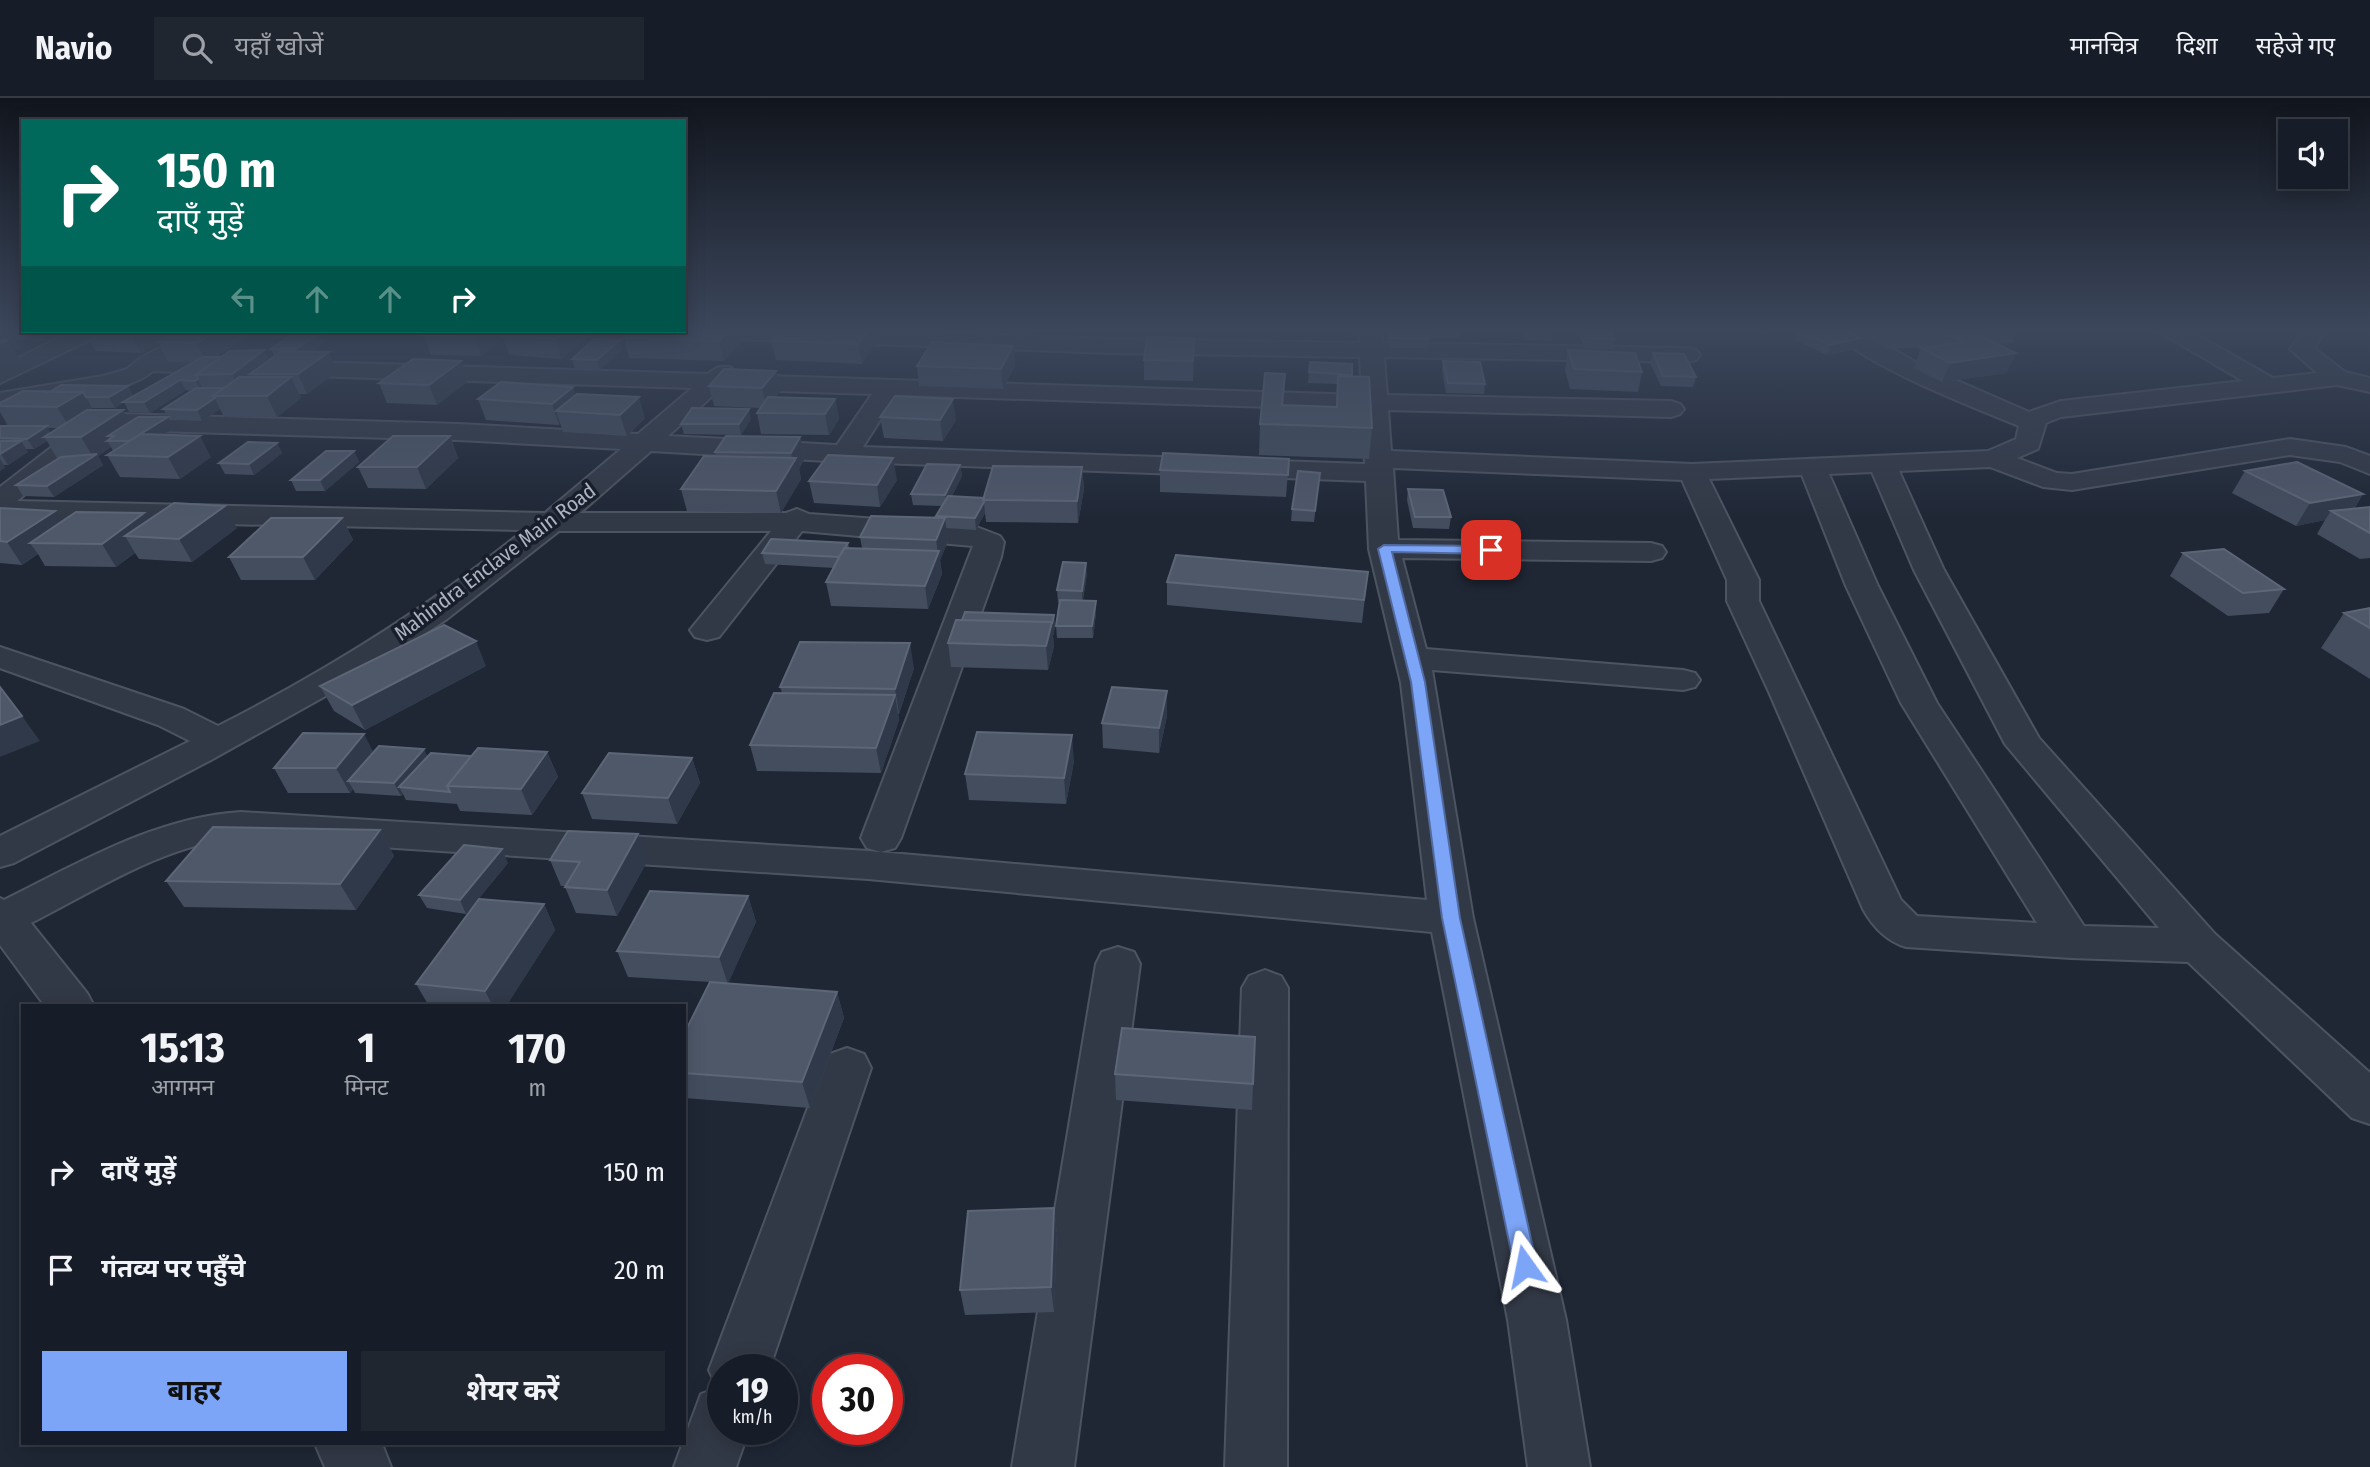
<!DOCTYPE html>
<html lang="hi">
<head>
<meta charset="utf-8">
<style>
	body { margin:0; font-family:"Fira Sans Condensed","Noto Sans Devanagari",sans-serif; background:#202630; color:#f1f3f6; height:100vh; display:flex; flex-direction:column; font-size:26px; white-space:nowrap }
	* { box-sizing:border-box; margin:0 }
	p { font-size:23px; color:#9ea2a8 }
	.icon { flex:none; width:38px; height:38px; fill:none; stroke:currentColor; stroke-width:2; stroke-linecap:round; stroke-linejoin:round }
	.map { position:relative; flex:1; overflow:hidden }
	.details { position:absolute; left:21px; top:906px; width:665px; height:441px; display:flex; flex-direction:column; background:#171d28; border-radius:0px; box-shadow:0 4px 18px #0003,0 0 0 2px #363b45 }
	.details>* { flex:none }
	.hud { position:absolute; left:21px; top:21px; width:665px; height:214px; border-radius:0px; box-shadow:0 4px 18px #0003,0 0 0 2px #363b45; background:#00695c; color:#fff; overflow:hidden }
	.tools { position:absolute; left:2278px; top:21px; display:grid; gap:14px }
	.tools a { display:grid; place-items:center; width:70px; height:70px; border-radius:0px; background:#171d28; box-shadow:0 4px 18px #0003,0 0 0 2px #363b45; font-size:35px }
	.speed { position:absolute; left:707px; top:1256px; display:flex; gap:14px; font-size:35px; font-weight:700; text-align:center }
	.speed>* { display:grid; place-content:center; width:91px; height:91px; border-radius:50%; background:#171d28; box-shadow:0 4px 18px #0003,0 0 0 2px #363b45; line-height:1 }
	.speed small { font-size:18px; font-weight:400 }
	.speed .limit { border:10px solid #d22; background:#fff; color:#111 }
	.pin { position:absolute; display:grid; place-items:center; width:60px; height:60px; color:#fff; margin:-30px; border-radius:14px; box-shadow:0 4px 10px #0006 }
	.me { position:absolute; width:77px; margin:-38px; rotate:348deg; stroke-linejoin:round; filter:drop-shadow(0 0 5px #0008) }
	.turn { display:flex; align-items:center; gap:24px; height:147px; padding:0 21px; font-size:32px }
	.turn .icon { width:91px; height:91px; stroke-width:2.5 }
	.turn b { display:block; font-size:49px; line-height:60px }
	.lanes { display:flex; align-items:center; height:66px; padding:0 21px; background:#0003; justify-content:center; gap:35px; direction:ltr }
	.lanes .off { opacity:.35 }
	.eta { display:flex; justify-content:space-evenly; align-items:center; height:119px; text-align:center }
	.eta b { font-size:42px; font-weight:700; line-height:49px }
	.button { display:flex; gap:14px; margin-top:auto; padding:14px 21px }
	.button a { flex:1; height:80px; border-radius:0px; background:#7da5f7; color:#111; font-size:28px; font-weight:700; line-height:80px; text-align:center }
	.button a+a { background:#202630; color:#f1f3f6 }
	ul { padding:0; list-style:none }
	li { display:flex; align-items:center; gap:21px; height:98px; padding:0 21px }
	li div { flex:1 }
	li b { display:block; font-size:26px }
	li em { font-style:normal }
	header { display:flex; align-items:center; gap:42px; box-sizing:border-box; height:98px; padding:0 35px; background:#171d28; border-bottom:2px solid #363b45 }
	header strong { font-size:33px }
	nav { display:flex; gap:38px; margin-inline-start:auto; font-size:24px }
	.search { width:490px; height:63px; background:#202630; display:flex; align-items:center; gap:18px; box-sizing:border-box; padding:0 24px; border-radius:0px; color:#9ea2a8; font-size:26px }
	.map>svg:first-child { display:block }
</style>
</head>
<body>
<header>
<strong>Navio</strong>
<div class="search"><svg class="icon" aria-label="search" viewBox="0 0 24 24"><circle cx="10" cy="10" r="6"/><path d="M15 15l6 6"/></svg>यहाँ खोजें</div>
<nav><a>मानचित्र</a><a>दिशा</a><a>सहेजे गए</a></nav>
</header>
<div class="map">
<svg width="2370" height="1369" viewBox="0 0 2370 1369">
	<rect width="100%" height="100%" fill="#1f2735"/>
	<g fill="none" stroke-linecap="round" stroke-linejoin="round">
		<!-- minor casing -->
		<g stroke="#4d5461" stroke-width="4">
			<path id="minor" d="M684,230H811L1110,241L1360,245L1359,230H1381L1382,245L1688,250L1696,252L1700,257L1696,262L1688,264L1384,259L1387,297L1671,303L1680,306L1684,311L1680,316L1671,319L1388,312L1391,353L1692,366L1988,353L2016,341L2019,328C1978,311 1854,264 1831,230H1857L1919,266L2029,314L2061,303L2243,283L2161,235L2158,230H2185L2273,280L2317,275L2290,251L2305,230H2327L2314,250L2345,274L2370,280V294L2337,287L2061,319L2046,325L2038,351L2017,360L2057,375L2072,376L2290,341L2346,349L2370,358V376L2340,364L2290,357L2072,392L2043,389L1990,369L1899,373L1944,472L2039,640L2215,836L2370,975V1026L2352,1020L2188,864L2071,860L1906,849C1886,843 1873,829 1863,811L1769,594L1727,503V482L1682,382L1393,370L1398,442L1651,445L1662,448L1666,454L1662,460L1651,463L1402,460L1426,551L1683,572L1695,575L1700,582L1695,589L1683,592L1432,572L1473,820L1566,1222L1590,1369H1528L1508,1222L1432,834L868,781L241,740C166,745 97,792 31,825L87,895L94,908H45L0,847V800L4,802C79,765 156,719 241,714L868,753L1427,802L1401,585L1369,451L1366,383L853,364L844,378L834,380L824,378L820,372L827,363L651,353L580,415H786L797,411L809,416L974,428L1000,438L1004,444L1001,459L901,740L895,750L881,754L867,750L861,740L973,448L802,433L719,539L707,542L695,539L690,532L771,433H559L447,521L356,581L211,662L14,765L0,769V738L190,643L158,627L0,570V549L184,611L218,628C326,573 429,509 524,432L23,422L0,418V389L88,321L97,318L108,323L111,319L120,316L459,326L638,336L692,290L153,273C124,298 40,303 0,309V295L103,278L127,271L139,261L189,233H216L213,238L175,260L708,276C716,269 722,267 732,270L735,277L1362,297L1360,259L1110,255L684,239L676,237L673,233H684ZM720,291L872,296L837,347L668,338ZM896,297L1363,312L1365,366L863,349ZM109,327L120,332L459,342L621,351L545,415L17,403ZM1872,374L1914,472L2005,646L2159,830L2084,828L1937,605L1878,488L1829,376ZM1802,377L1846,488L1901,605L2037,825L1917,818L1901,802L1759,503V482L1709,381Z
				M73,233H101L98,238L0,285V269Z
				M1118,849L1134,854L1140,866L1074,1369H1012L1096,866L1102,854Z
				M1265,872L1281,878L1288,890L1287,1369H1225L1242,890L1249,878Z
				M847,950L864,956L871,970L769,1272H723V1332H749L736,1369H674L701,1296L717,1290L709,1272L823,970L830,956Z
				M315,1346H382L391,1369H325Z"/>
		</g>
		<!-- minor -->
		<use href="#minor" fill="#323946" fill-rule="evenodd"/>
	</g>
	<!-- wall -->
	<path fill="#434d5e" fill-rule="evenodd" d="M0,230H23V233H67L46,243L17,241L22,249L14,253L19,262L0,272Z
		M684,230H741L744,240L724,263L629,260L624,240Z
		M783,230H873L875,246L862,266L776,262L771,243Z
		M988,230H1021V231Z
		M1226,230H1252V232L1226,231Z
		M1388,230H1462L1461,240H1429L1428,250H1389L1387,239Z
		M1521,230H1553L1554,233L1552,243L1525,242Z
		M1579,230H1610L1615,241L1613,251L1584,250L1578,233Z
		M1729,230H1771L1770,235L1737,236Z
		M1781,230H1839L1859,250L1827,257L1795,242L1798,232L1806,231H1783Z
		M1858,230H2018L2012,245L1997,246L2007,275L1942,284L1914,270L1921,250L1927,249L1887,251Z
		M87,233H242L245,240L215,259H221L264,252L269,263L274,259L271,251L323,233L327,242L311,254H329L337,274L307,296H299L301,300L277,319H224L220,311L202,323L169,322L174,330L164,337L211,359L180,381L120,379L107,357L113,353L111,349L98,358L103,367L54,399L23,398L16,387L60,360H57L47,343L34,351H26L28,354L8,367H3L5,369L0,373V328H8L0,314V305L50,294L128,288L133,298L194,264H168L159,246L141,255L96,253L85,234ZM186,292L192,293L163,311L168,319L129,324L93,312L91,310H115L124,304L129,314L150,315ZM47,330H58L51,335Z
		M430,233H587L589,239L561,261L509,257L503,240L481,258L431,257L424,237Z
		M1194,240L1193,283L1144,282V262Z
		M1013,248L1015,267L1003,291L919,288L917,268Z
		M622,251L600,272L575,271L572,261Z
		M1568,252L1642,274L1638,294L1570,291L1565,272Z
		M1653,255L1696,279L1693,289L1661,288L1650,265Z
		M461,263L468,283L437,307L387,305L379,285Z
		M1443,263L1485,286L1484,296L1446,295L1442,273Z
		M1310,264L1352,266V278L1372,330L1369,361L1259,357L1260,326L1283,307L1336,309L1337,286L1308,285Z
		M776,273L781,293L776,299L835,301L839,321L829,337L761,336L757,315L760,310L714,308L709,288Z
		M576,297L645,320L627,338L563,334L560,325L559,327L486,322L478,301Z
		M880,319L956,322L943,343L884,340Z
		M751,321L741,337L684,336L681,326Z
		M450,338L458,360L426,391L368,390L358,369Z
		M800,339L805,360L799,371L801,381L781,415L687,413L681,391L716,358L715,354Z
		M277,345L282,355L254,377L225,376L219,365Z
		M354,353L359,364L325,393H296L291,382Z
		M1289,361L1286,399L1160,394V372Z
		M960,367L962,378L952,398L984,400L1082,369L1084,391L1078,425L986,424L985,415L976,432L946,430L948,443L940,462L942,476L928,511L831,508L826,484L834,470L765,466L762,455L848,445L849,450H862L860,439L937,420L936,418L942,408L913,407L911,396Z
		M2245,373L2363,396L2354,411L2370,409V460L2360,461L2317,436L2325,422L2296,428L2232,395Z
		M1320,375L1314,424L1291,423L1292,411Z
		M897,382L880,409L814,405L809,383Z
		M1408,391L1451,419L1449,431L1413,430L1407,402Z
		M0,410L61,424L144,415L148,423L237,430L192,464L139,461L135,455L116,469L45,468L38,456L22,467L0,465Z
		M342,420L353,442L315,482H241L229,459Z
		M2183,455L2284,491L2269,515L2228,518L2170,478Z
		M1368,474L1362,525L1167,507V484Z
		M1087,476L1083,502L1096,515L1093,540H1057L1056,528L1059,504H1058L1057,492Z
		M2370,510V581L2321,550L2344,515Z
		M1054,517L1055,529L1053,538L1054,548L1048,572L951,569L948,545Z
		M486,568L365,632L334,613L320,588Z
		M914,570L899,616H898L899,622L881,675L757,673L750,647L782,595L780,589Z
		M1167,618L1159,655L1103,650L1102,625Z
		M373,654L428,658H471L547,654L558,679L532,717L460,713L457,706L406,702L403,696L401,698L355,695L353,691L350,695H288L274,670Z
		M692,660L700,685L677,726L592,721L582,695Z
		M1074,663L1066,706L969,702L965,676Z
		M380,732L394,758L356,812L184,809L166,783Z
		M550,762H648L617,818L576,815L565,789L566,788H561Z
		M508,765L466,816L427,810L419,797Z
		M748,798L756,824L728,885L837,894L844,920L810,1010L684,1000V936L710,884L628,879L617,853Z
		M544,806L555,832L506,908H429L416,886Z
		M1255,939L1252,1012L1116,1002L1115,976Z
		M1054,1110L1057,1135L1054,1214L965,1217L960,1192Z"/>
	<!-- shaded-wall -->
	<path fill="#303949" d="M0,230H11L22,249L14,253L19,262L0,272Z
		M731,230H741L744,240L724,263L719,243Z
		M870,230H873L875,246L862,266L858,246Z
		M40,233H67L46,243Z
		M137,233H183L158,244L159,246L141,255L131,236Z
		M217,233H242L245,240L206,264L197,245Z
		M323,233L327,242L301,261L296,251Z
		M482,233H511L502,238L503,240L481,258L474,239Z
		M566,233H587L589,239L561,261L555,241Z
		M1194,240V259L1193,283V263Z
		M1862,240L1859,250L1827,257L1830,247Z
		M620,242L622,251L600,272L597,262Z
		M1013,248L1015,267L1003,291L1001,271Z
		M264,252L274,272L250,276L255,286L242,297L232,276Z
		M329,254L337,274L307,296L298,276Z
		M2016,255L2007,275L1942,284L1950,265Z
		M461,263L468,283L437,307L429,287Z
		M776,273L781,293L767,310L762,290Z
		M291,279L301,300L277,319L267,298Z
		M198,281L203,291L201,293L195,283Z
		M180,282L186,292L150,315L144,304Z
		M128,288L133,298L115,310L109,299Z
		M573,289L580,309L556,313L560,325L559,327L552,306Z
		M83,294L95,315L70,330L57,309Z
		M639,299L645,320L627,338L620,317Z
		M215,300L220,311L202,323L197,312Z
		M835,301L839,321L829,337L825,316Z
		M953,301L956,322L943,343L940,322Z
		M749,311L751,321L741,337L739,326Z
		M123,312L134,333L114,338H108L111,343H107L111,349L98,358L103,367L54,399L47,388L93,359L81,339Z
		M168,319L174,330L137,354L131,343Z
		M47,328L53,339H44L47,343L34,351L27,341Z
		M200,338L211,359L180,381L168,359Z
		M450,338L458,360L426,391L417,369Z
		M800,339L805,360L799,371L801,381L781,415L776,393L793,365L791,355Z
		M21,343L28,354L8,367L1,356Z
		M277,345L282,355L254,377L249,366Z
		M354,353L359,364L325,393L320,382Z
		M893,360L897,382L880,409L877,387Z
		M0,361L5,369L0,373Z
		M960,367L962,378L947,408L945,397Z
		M1082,369L1084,391L1078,425L1077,403Z
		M2363,396L2349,418L2331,413L2325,422L2296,428L2310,405Z
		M984,404L985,415L976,432L975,420Z
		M225,408L237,430L192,464L179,441Z
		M55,413L69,436L30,445L38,456L22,467L7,444Z
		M144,415L157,438H125L135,455L116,469L102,446Z
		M342,420L353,442L315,482L303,459Z
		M945,420L948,443L940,462L942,476L928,511L925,488L938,456L936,442Z
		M1086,465L1087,476L1082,505V493Z
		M1096,503V515L1093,540L1092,528Z
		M1054,517L1055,529L1053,538L1054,548L1048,572L1046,548Z
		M476,543L486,568L365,632L352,607Z
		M910,545L914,570L899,616L895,591Z
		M1167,593V618L1159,655V630Z
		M895,597L899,622L881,675L876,650Z
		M22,618L40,643L0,659V627Z
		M364,636L377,661L348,683L353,691L350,695L336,670Z
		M1072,637L1074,663L1066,706L1064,680Z
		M424,651L430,663L399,689L403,696L401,698L394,685Z
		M547,654L558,679L532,717L521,691Z
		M692,660L700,685L677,726L668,700Z
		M380,732L394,758L356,812L340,786Z
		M638,736L648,762L617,818L607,792Z
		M502,751L508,765L466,816L460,802Z
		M748,798L756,824L728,886L719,859Z
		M544,806L555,832L506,908H493L485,893Z
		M837,894L844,920L810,1010L802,984Z
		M1054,1110L1057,1135L1054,1214L1051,1189Z"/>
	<!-- building -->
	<path fill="#4e5869" stroke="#5d6677" stroke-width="2" d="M0,230H10L0,235Z
		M684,230H731L719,243L624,240L632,233H684Z
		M783,230H870L858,246L771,243Z
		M1388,230L1427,231L1429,241L1390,240Z
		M1526,230H1553L1554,233L1527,232Z
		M1582,230H1610L1615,241L1586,240Z
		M1810,230H1839L1862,240L1830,247L1798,232Z
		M1891,230H1933L1894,232Z
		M1968,232L2016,255L1950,265L1921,250L1965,244L1946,235Z
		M87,233H137L131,236L85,234Z
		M177,233H217L197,245L158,244Z
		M297,233H322L296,251H271Z
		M430,233H482L474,239L424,237Z
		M510,233H566L555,241L502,238Z
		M1147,239L1194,240L1193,263L1144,262Z
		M594,241L620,242L597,262L572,261Z
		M0,242H8L0,246Z
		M932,244L1013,248L1001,271L917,268Z
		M264,252L232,276L196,277L230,253Z
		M1568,252L1635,255L1642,274L1574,271Z
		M282,253L329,254L298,276H250Z
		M1653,255L1684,256L1696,279L1663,278Z
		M203,259H221L196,277L198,281L195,283L180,282L144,304H123Z
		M413,261L461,263L429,287L379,285Z
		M1443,263L1480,264L1485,286L1448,285Z
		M1310,264L1352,266V277L1309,274Z
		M724,271L776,273L762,290L709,288Z
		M1265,275L1285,276L1282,307L1337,309L1338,278L1369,279L1372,330L1260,326Z
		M239,279H291L267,298H213Z
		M501,284L573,289L552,306L478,301Z
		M61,287L128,288L109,299H86L83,294H50Z
		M196,290H224L213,298L215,300L197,312L163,311Z
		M23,293L83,294L57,309L0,308V305Z
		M577,296L639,299L620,317L556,313Z
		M895,298L953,301L940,322L880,319Z
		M768,299L835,301L825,316L757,315Z
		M692,310L749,311L739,326H681Z
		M87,312H123L81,339H44Z
		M138,319H168L129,343H107L114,338H108Z
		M0,328H47L27,341L0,340Z
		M141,336L200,338L168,359L107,357Z
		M393,338H450L417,369H358Z
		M726,338L800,339L791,355L715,354Z
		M0,343H21L0,356Z
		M248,344L277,345L249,366L219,365Z
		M326,353H354L320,382H291Z
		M1163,355L1289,361L1288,377L1160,372Z
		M97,356L47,388L16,387L61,359Z
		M828,357L893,360L877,387L809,383Z
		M704,358L796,360L776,393L681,391Z
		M2297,364L2363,396L2310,405L2245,373Z
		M927,366L960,367L945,397L911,396Z
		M993,368L1082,369L1077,403L983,402Z
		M1298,373L1320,375L1315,413L1292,411Z
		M1408,391L1443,392L1451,419H1415Z
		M948,398L984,400V404L975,420L936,418Z
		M174,405L225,408L179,441L125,438Z
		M2370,409V435L2331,413Z
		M0,410L55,413L7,444L0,443Z
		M76,414L144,415L102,446L30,445Z
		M871,418L945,420L936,442L860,439Z
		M271,420H342L303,459H229Z
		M771,441L848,445L839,459L762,455Z
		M844,450L939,453L925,488L826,484Z
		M2224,451L2284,491L2243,495L2183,455Z
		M1176,457L1368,474L1364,502L1167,484Z
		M1063,464L1086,465L1082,493L1057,492Z
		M1060,502L1096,503L1092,528H1056Z
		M2370,510V530L2344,515Z
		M965,514L1054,517L1052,526V524L962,522Z
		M956,522L1052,524L1046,548L948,545Z
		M444,527L476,543L352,607L320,588Z
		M800,544L910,545L895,591L780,589Z
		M0,589L22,618L0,627Z
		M1112,589L1167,593L1159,630L1102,625Z
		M774,595L895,597L876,650L750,647Z
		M977,634L1072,637L1064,680L965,676Z
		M303,635L364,636L336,670H274Z
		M379,648L424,651L394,685L348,683Z
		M478,650L547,654L521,691L447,688Z
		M431,655L471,658L447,688L450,694L399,689Z
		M609,655L692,660L668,700L582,695Z
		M213,729L380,732L340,786L166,783Z
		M568,733L638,736L607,792L565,789L580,764L550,762Z
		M464,747L502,751L460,802L419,797Z
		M650,793L748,798L719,859L617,853Z
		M479,801L544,806L485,893L416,886Z
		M710,884L837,894L802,984L684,975V936Z
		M1122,930L1255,939L1253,986L1115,976Z
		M1054,1110L1051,1189L960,1192L968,1113Z"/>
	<!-- sky -->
	<linearGradient id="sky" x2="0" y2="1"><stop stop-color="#11151d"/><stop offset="0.55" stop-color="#3c475c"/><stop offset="1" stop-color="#3c475c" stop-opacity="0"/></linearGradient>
	<rect width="2370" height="422" fill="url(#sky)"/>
	<!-- route -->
	<path fill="#7da5f7" stroke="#516ba1" stroke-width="2" d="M1384,447L1491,448L1497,452L1491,456L1392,454L1425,584L1460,820L1537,1168L1534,1176L1525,1179L1517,1176L1514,1168L1442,820L1411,584L1378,451Z"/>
	<g text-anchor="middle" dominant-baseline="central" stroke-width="7" stroke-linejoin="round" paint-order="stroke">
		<!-- street labels -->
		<g font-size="21" fill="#acb4c3" stroke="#181e2a">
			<text transform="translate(495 464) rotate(-37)">Mahindra Enclave Main Road</text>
		</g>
	</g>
</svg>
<div class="tools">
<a><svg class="icon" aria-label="sound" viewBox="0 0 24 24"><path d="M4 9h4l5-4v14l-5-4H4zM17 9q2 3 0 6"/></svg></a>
</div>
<div class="speed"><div>19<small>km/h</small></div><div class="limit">30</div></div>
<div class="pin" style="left:1491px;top:452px;background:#d93025"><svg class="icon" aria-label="arrive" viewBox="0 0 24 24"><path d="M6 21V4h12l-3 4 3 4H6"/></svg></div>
<svg class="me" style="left:1525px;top:1168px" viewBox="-20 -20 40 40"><path d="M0-17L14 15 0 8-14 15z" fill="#7da5f7" stroke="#fff" stroke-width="4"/></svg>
<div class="hud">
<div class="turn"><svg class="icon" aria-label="right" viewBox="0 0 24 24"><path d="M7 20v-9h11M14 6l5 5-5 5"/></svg><div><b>150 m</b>दाएँ मुड़ें</div></div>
<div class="lanes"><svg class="icon off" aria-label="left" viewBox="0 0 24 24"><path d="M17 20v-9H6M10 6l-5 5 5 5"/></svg><svg class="icon off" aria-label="ahead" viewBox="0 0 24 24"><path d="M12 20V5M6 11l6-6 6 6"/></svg><svg class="icon off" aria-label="ahead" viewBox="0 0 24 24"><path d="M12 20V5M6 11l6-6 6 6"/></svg><svg class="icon" aria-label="right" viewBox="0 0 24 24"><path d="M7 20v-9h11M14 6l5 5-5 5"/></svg></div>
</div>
<section class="details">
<div class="eta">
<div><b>15:13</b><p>आगमन</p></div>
<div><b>1</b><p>मिनट</p></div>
<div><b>170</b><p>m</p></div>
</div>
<ul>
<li><svg class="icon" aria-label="right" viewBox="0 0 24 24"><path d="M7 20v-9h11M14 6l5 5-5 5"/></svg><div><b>दाएँ मुड़ें</b></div><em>150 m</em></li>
<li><svg class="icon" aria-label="arrive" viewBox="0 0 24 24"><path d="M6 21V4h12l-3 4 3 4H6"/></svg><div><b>गंतव्य पर पहुँचे</b></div><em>20 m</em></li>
</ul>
<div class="button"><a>बाहर</a><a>शेयर करें</a></div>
</section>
</div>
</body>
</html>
